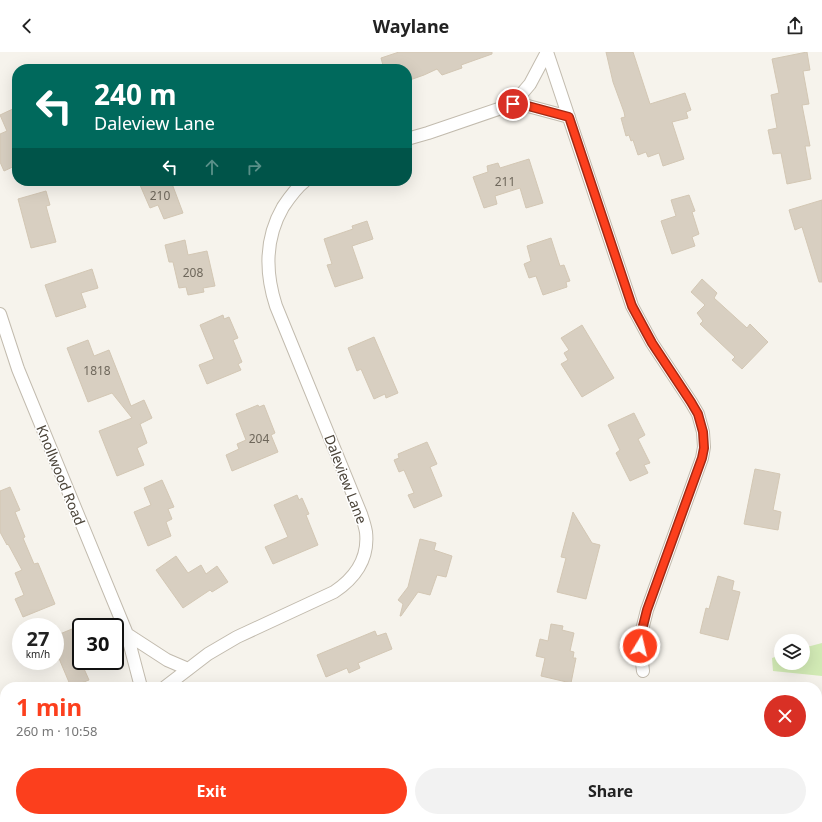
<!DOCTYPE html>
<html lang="en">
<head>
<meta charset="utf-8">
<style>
	body { margin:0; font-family:"Noto Sans",sans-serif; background:#f2f2f2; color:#222; height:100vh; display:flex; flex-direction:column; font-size:15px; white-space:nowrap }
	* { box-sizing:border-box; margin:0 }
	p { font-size:13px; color:#767676 }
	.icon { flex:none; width:22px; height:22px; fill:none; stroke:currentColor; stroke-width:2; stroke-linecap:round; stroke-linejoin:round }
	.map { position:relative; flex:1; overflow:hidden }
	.drawer { position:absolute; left:0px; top:630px; width:822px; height:140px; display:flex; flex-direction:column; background:#fff; border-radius:16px 16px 0 0; box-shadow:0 4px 16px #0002 }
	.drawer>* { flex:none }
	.top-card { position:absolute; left:12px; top:12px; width:400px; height:122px; border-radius:16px; box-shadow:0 4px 16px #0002; background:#00695c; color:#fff; overflow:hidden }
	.controls { position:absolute; left:774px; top:582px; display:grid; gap:8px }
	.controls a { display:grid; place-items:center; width:36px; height:36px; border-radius:50%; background:#fff; box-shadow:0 4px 16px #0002; font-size:20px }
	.speed { position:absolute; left:12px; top:566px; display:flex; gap:8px; font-size:20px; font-weight:700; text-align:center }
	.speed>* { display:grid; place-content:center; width:52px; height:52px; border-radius:50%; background:#fff; box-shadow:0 4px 16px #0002; line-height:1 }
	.speed small { font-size:10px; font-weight:400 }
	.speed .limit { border:2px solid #111; border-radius:6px; background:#fff; color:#111 }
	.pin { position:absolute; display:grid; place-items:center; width:34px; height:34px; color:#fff; margin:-17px; border:2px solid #fff; border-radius:50%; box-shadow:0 1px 4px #0007 }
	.me { position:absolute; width:44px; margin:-22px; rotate:9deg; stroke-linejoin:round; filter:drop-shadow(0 0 3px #0008) }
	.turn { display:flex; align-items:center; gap:14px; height:84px; padding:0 16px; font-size:18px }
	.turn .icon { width:52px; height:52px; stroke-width:2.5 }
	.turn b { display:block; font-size:28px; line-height:34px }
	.lanes { display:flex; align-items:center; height:38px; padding:0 16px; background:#0003; justify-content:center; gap:20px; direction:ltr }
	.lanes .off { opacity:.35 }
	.round { display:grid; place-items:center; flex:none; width:42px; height:42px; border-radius:21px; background:#f2f2f2 }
	.summary { display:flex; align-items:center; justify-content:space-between; height:68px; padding:0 16px }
	h1 { font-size:24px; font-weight:700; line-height:30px; color:#fc3f1d }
	.primary-button { display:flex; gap:8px; margin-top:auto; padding:8px 16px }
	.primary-button a { flex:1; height:46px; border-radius:24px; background:#fc3f1d; color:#fff; font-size:16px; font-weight:700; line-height:46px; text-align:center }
	.primary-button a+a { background:#f2f2f2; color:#222 }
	header { display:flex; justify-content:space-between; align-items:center; height:52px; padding:0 16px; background:#fff; font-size:18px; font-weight:700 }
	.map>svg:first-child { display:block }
</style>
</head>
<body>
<header><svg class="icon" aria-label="back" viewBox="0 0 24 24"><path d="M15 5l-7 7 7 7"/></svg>Waylane<svg class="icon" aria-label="share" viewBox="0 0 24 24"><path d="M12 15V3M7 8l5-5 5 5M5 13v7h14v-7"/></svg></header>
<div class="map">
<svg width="822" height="770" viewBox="0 0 822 770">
	<rect width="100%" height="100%" fill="#f6f3ec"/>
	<!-- green -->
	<path fill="#d2eab5" d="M822,591V624L773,619L772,606L781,603V611H803V596Z"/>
	<!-- building -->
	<path fill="#d8cfc1" stroke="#d3c7b4" d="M399,0H492V2L461,13L462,16L442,23L437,17L424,23L407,29V17H384L381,6Z
		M606,0H633L650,52L685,41L691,58L686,60L688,66L672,70L684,107L663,114L659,101L648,105L646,100L638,103L633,88L631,89L629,83L626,84L621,66L625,65L624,60L613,30Z
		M807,0L810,18L803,19L809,52L802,53L810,94H805L811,127L787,132L781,101L773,102L768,78L777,76L771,43L779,41L772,7Z
		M17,55V113L4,119L0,110V82L7,79L0,63Z
		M529,107L543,151L526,156L520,136L495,144L497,152L484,156L473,125L488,120L487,114L498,111L500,116Z
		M148,129H171L183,161L164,167L158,153L150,156L140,133Z
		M46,139L50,153L46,154L56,190L31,196L18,147Z
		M689,143L695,159L692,160L699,182L692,185L695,194L672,202L661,169L676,164L671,148Z
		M822,148V230H819L802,175L795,178L789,158Z
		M367,169L373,187L352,194L363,226L335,235L327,213L332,212L324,187L353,177L352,174Z
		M551,186L560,214L564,213L570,229L566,230L567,235L543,243L536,224L529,226L524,212L531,209L527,194Z
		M185,188L188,203L207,199L215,234L203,236L204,240L188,243L186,235L179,236L173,210H169L165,193Z
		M92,217L98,236L81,241L86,255L56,265L45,233Z
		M702,227L717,241L714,246L747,276L750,272L768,290L742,317L732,308L735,305L700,272L703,269L697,261L705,253L691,240Z
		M223,263L224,267L229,265L238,286L233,288L242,310L238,312L241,318L207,332L199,313L214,307L200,273Z
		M582,273L614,326L582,345L561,312L568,308L564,301L569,298L561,286Z
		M374,285L398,341L386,346L385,342L374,347L361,317L357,319L348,296Z
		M88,288L94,304L109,298L131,354L144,348L152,366L140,372L147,391L137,396L144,413L117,424L99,379L132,366L112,341L88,350L67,296Z
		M258,353L259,355L264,353L275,381L271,383L278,400L232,419L226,403L239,397L237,392L246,388L236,362Z
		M634,361L645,383L638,387L650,411L644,413L648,421L630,429L616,401L620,398L608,373Z
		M427,390L437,412L430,415L442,444L414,456L408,443L414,441L404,418L399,420L394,408L399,406L398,402Z
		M755,417L780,422L773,458L781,460L778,478L744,472Z
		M162,428L174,455L168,457L172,467L166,470L171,484L148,494L134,460L151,453L144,436Z
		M10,435L20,458L15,460L25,485L23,486L34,512L38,511L55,552L23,565L15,547L24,543L15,521L22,518L8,492L7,493L0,480V439Z
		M297,443L299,448L302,446L309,462L306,463L318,493L273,512L265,495L288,485L274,453Z
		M573,460L592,491L600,493L586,547L557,540L566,506L561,505Z
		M420,487L436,491L434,498L452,504L446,525L437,523L430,543L418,540L401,564H400L403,552L398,548L408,535Z
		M176,504L188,521L201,513L206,522L217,514L228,530L212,540L210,538L183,556L156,518Z
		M718,524L734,529L732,538L740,540L728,588L700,581L706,556L709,557Z
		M551,572L563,574L562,578L574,581L570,599L574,600L573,606H576L571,631L541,624L545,606L536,604L540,587L548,589Z
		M72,577L81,599V610L89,628L71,635L55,597V584Z
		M375,579L377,584L386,581L392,597L358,611L360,616L349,621L347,616L326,625L317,603Z"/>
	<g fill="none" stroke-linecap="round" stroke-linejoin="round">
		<!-- street casing -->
		<g stroke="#c2bbae" stroke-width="14">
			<path id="street" d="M547,0L632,254L652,291L691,350L698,362L703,380L704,395L702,406L647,558L641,582L640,593L643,619
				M513,52L530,32L547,0
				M407,87L428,81L513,52L528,54L569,65
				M0,262L18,317L127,582L141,635
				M127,582L167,608L188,617
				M165,635L208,602L237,585L334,540C355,526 369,507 366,480C365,474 363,468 361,462L276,254C265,220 265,186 283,155C289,146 296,136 305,129
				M817,722H822
				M0,726L5,725
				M652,770L667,765"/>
		</g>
		<!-- street -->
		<use href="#street" stroke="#fff" stroke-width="12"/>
	</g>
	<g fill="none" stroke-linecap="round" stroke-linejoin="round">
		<!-- route casing -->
		<g stroke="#a42913" stroke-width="10">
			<path id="route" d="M513,52L528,54L569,65L632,254L652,291L691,350L698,362L703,380L704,396L702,406L647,558L641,582L640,594"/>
		</g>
		<!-- route -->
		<use href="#route" stroke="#fc3f1d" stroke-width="7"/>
	</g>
	<g text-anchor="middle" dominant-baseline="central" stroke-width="3" stroke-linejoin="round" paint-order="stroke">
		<!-- number labels -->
		<g font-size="12" fill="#6e675b">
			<text x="505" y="129">211</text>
			<text x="160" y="143">210</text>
			<text x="193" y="220">208</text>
			<text x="97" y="318">1818</text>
			<text x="259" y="386">204</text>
		</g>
		<!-- street labels -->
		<g font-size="14" fill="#4b4439" stroke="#fff">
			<text transform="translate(61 423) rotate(68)">Knollwood Road</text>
			<text transform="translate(346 427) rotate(69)">Daleview Lane</text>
		</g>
	</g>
</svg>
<div class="controls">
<a><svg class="icon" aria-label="layers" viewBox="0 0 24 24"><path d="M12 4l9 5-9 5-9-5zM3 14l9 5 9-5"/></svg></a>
</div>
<div class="speed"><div>27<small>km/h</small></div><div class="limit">30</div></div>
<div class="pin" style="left:513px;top:52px;background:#d93025"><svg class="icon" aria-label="arrive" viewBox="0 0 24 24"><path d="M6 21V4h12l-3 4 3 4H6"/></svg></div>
<svg class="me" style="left:640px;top:594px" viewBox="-20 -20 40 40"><circle r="17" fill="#fc3f1d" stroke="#fff" stroke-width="3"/><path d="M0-11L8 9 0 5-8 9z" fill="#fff"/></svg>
<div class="top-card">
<div class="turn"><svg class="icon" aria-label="left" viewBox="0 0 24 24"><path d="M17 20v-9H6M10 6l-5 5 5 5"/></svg><div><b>240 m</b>Daleview Lane</div></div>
<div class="lanes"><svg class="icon" aria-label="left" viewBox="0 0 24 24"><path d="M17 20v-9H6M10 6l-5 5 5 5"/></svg><svg class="icon off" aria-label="ahead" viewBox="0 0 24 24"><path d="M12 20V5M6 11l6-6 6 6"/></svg><svg class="icon off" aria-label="right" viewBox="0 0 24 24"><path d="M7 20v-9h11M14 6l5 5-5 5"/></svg></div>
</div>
<section class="drawer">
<div class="summary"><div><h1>1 min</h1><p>260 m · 10:58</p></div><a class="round" style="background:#d93025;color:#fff"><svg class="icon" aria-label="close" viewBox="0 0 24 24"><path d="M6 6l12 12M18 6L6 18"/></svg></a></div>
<div class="primary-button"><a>Exit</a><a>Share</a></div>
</section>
</div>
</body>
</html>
